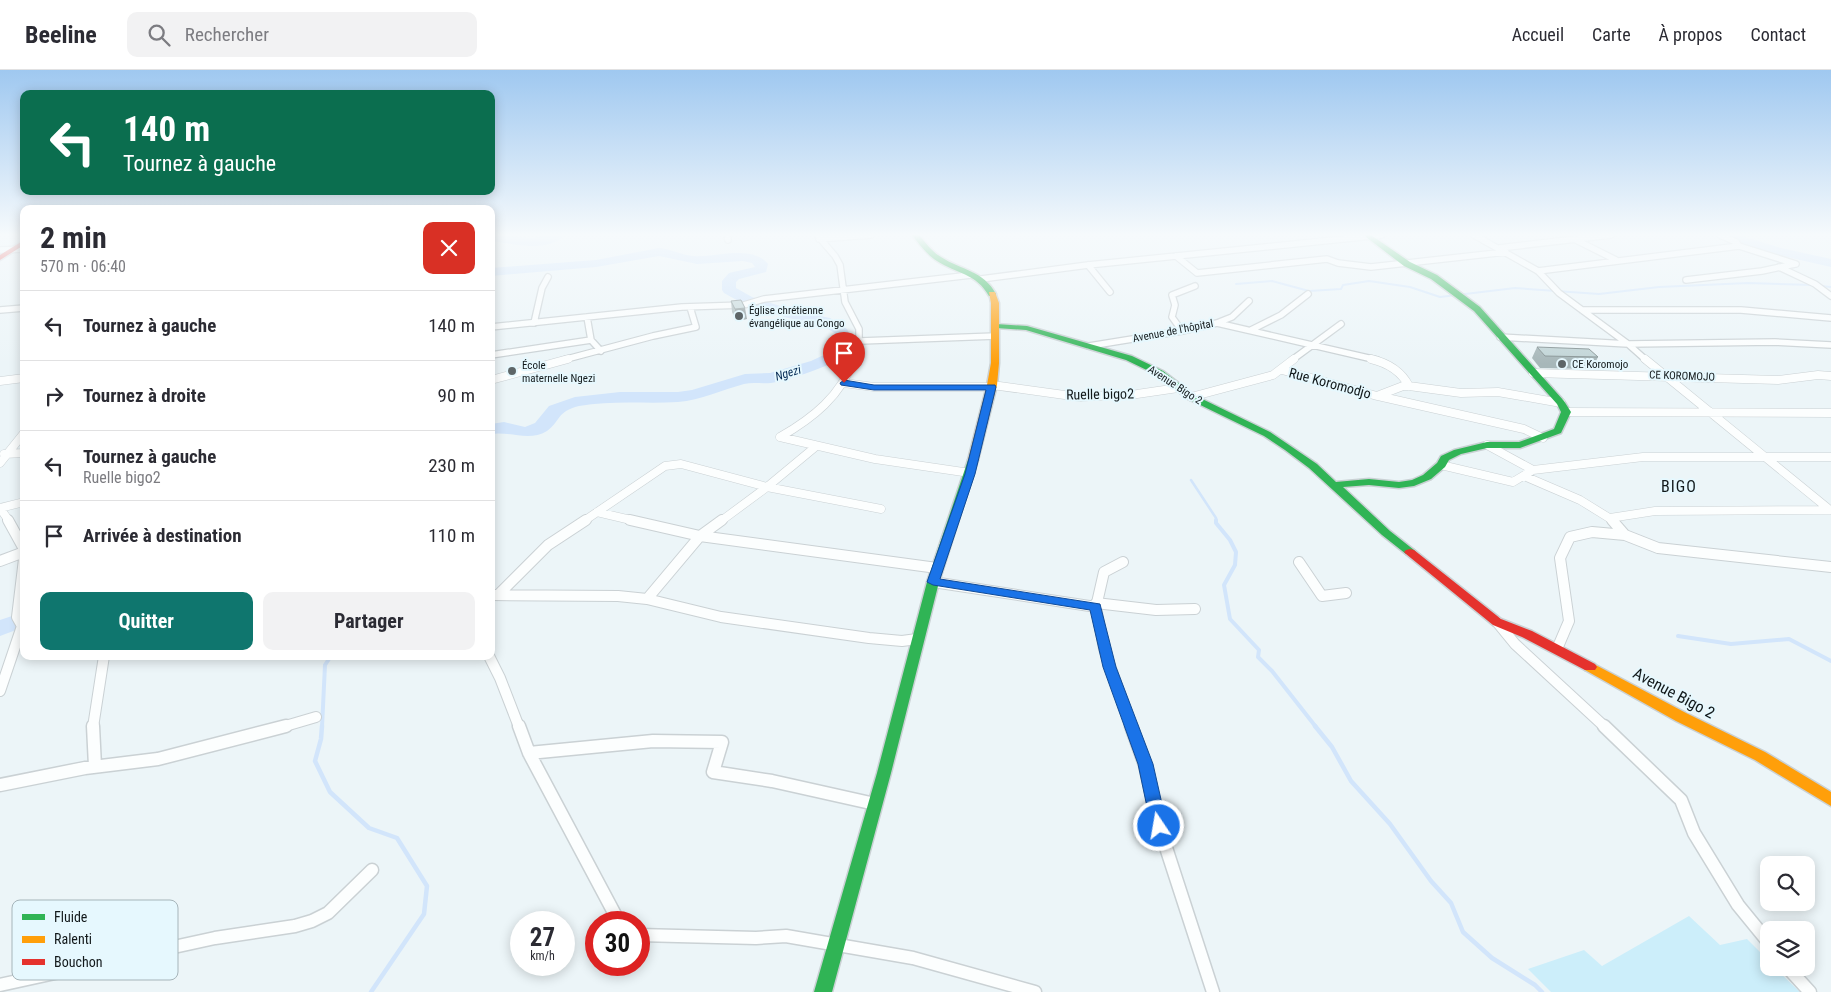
<!DOCTYPE html>
<html lang="fr">
<head>
<meta charset="utf-8">
<style>
	body { margin:0; font-family:"Roboto Condensed",sans-serif; background:#f2f2f3; color:#2b2b33; height:100vh; display:flex; flex-direction:column; font-size:19px; white-space:nowrap }
	* { box-sizing:border-box; margin:0 }
	p { font-size:16px; color:#7c7c81 }
	.icon { flex:none; width:28px; height:28px; fill:none; stroke:currentColor; stroke-width:2; stroke-linecap:round; stroke-linejoin:round }
	.map { position:relative; flex:1; overflow:hidden }
	.details { position:absolute; left:20px; top:135px; width:475px; height:455px; display:flex; flex-direction:column; background:#fff; border-radius:10px; box-shadow:0 2px 12px #0003 }
	.details>* { flex:none }
	.banner { position:absolute; left:20px; top:20px; width:475px; height:105px; border-radius:10px; box-shadow:0 2px 12px #0003; background:#0b6e4f; color:#fff; overflow:hidden }
	.controls { position:absolute; left:1760px; top:786px; display:grid; gap:10px }
	.controls a { display:grid; place-items:center; width:55px; height:55px; border-radius:10px; background:#fff; box-shadow:0 2px 12px #0003; font-size:25px }
	.speed { position:absolute; left:510px; top:841px; display:flex; gap:10px; font-size:25px; font-weight:700; text-align:center }
	.speed>* { display:grid; place-content:center; width:65px; height:65px; border-radius:50%; background:#fff; box-shadow:0 2px 12px #0003; line-height:1 }
	.speed small { font-size:12px; font-weight:400 }
	.speed .limit { border:8px solid #d22; background:#fff; color:#111 }
	.pin { position:absolute; display:grid; place-items:center; width:42px; height:42px; color:#fff; margin:-51px -21px; border-radius:50% 50% 50% 0; rotate:-45deg; box-shadow:0 0 5px #0007 }
	.pin .icon { rotate:45deg }
	.me { position:absolute; width:55px; margin:-28px; rotate:348deg; stroke-linejoin:round; filter:drop-shadow(0 0 4px #0008) }
	.turn { display:flex; align-items:center; gap:18px; height:105px; padding:0 20px; font-size:22px }
	.turn .icon { width:65px; height:65px; stroke-width:2.5 }
	.turn b { display:block; font-size:35px; line-height:42px }
	.round { display:grid; place-items:center; flex:none; width:52px; height:52px; border-radius:10px; background:#f2f2f3 }
	.head { display:flex; align-items:center; justify-content:space-between; height:85px; padding:0 20px }
	h1 { font-size:30px; font-weight:700; line-height:38px }
	.cta { display:flex; gap:10px; margin-top:auto; padding:10px 20px }
	.cta a { flex:1; height:58px; border-radius:10px; background:#0f766e; color:#fff; font-size:20px; font-weight:700; line-height:58px; text-align:center }
	.cta a+a { background:#f2f2f3; color:#2b2b33 }
	ul { padding:0; list-style:none }
	li { display:flex; align-items:center; gap:15px; height:70px; padding:0 20px; border-top:1px solid #e1e1e2 }
	li div { flex:1 }
	li b { display:block; font-size:19px }
	li em { font-style:normal }
	header { display:flex; align-items:center; gap:30px; box-sizing:border-box; height:70px; padding:0 25px; background:#fff; border-bottom:1px solid #e1e1e2 }
	header strong { font-size:24px }
	nav { display:flex; gap:28px; margin-inline-start:auto; font-size:18px }
	.search { width:350px; height:45px; background:#f2f2f3; display:flex; align-items:center; gap:12px; box-sizing:border-box; padding:0 18px; border-radius:10px; color:#7c7c81; font-size:19px }
	.map>svg:first-child { display:block }
</style>
</head>
<body>
<header>
<strong>Beeline</strong>
<div class="search"><svg class="icon" aria-label="search" viewBox="0 0 24 24"><circle cx="10" cy="10" r="6"/><path d="M15 15l6 6"/></svg>Rechercher</div>
<nav><a>Accueil</a><a>Carte</a><a>À propos</a><a>Contact</a></nav>
</header>
<div class="map">
<svg width="1831" height="922" viewBox="0 0 1831 922">
	<rect width="100%" height="100%" fill="#ecf5f8"/>
	<!-- green -->
	<path fill="#cceefa" d="M1689,846L1720,875L1747,869L1769,891V898H1775L1800,922H1551L1528,899L1584,880L1602,896Z"/>
	<g fill="none" stroke-linecap="round" stroke-linejoin="round">
		<!-- stream-far3 -->
		<path stroke="#d2e5fb" stroke-width="2" d="M1236,214L1272,211L1309,221L1341,219L1343,215L1369,211L1410,217L1440,227L1515,218L1599,224L1659,217L1748,213L1814,215
			M1820,216L1831,217"/>
		<!-- stream-far2 -->
		<path stroke="#d2e5fb" stroke-width="2.5" d="M1191,410L1216,448V451"/>
		<!-- stream-far1 -->
		<path stroke="#d2e5fb" stroke-width="4" d="M1216,450V453L1230,470L1236,482L1235,495L1224,515L1230,549L1259,580L1258,587L1272,601L1316,657
			M1678,566L1731,574L1789,569L1831,591
			M322,657L325,595L331,586"/>
		<!-- stream -->
		<path stroke="#d2e5fb" stroke-width="4.5" d="M322,656L321,669L315,691L330,722L369,758L397,768L427,816L424,844L371,922
			M1315,656L1332,677L1351,711L1390,754L1431,811L1451,833L1463,862L1492,888L1535,915L1542,922"/>
		<!-- river -->
		<path fill="#d2e5fb" fill-rule="evenodd" d="M491,165L533,168L548,165H564C547,184 512,173 491,171Z
			M1720,165H1739L1781,178L1831,189V197L1774,184L1722,168Z
			M659,178C671,179 681,185 693,186C715,188 752,174 768,194L766,202L739,209L736,212V218L752,227L796,241L830,248L847,259L852,270C848,276 842,286 836,291C824,298 785,311 771,313C762,314 753,312 744,314C722,320 701,330 678,332C645,334 612,330 579,336C557,341 560,352 547,361C529,372 510,361 491,364V354L504,352L525,357L535,353L549,336L575,327L620,322H678L692,320L745,304L770,303L811,291L826,284L837,270L836,264L821,254L788,248L742,233L724,223L722,220V211L729,203L755,197L752,193L743,191L697,194L659,186L596,197L491,206V198L596,190Z
			M24,542V557L0,566V550Z"/>
		<!-- street-far3 casing -->
		<g stroke="#cad1d4" stroke-width="8">
			<path id="street-far3" d="M727,165L728,170
				M817,165L835,186L840,195L845,232L859,259V272L854,290
				M1474,165L1538,201L1559,223L1628,274L1646,290
				M1720,165L1736,172L1739,176
				M819,169L871,165
				M1574,169L1616,190
				M1499,178L1611,165
				M0,180L24,179
				M1176,186L1197,203L1327,189L1338,193L1371,197L1506,182
				M1088,195L1110,222
				M1779,197L1815,214L1831,226
				M1538,201L1739,176L1796,194
				M981,209L1088,195L1382,165
				M1686,210L1762,201L1795,194
				M0,240L24,238
				M1582,240H1741L1831,248
				M587,247L591,270L601,281
				M534,253L542,218L548,207
				M1217,253L1377,290
				M491,257L682,237L744,235L764,229L971,205
				M1251,260L1281,245L1308,224
				M1182,261L1172,247L1175,235L1172,225L1195,216
				M1500,267L1628,274L1775,272L1831,275
				M860,271L996,266
				M1089,276L1182,261L1217,253L1232,247L1249,231
				M491,285L591,270
				M563,290L653,266L696,257L690,237
				M1292,290L1341,254"/>
		</g>
		<!-- street-far2 casing -->
		<g stroke="#cad1d4" stroke-width="9">
			<path id="street-far2" d="M1371,289C1388,293 1401,301 1409,316
				M1645,289L1830,440
				M1282,300L1377,326L1403,316H1409L1461,323L1498,322L1561,333
				M1533,303L1778,310L1818,305L1831,306
				M491,310L568,289
				M0,311L24,308
				M844,313L874,317H991
				M992,315L1079,327L1137,324L1178,318
				M1378,326L1524,359L1543,368
				M1191,327L1273,305L1294,289
				M1566,342L1831,343
				M780,367C813,348 841,326 854,289
				M780,367L875,389L970,403
				M1487,375L1533,400
				M4,384L24,383
				M0,393L24,363
				M1441,395L1513,412L1533,400L1643,387H1831
				M1524,406L1580,430L1614,451
				M0,438L9,451
				M0,438L24,432
				M597,442L635,451
				M1610,448L1655,441L1831,440
				M584,451L665,396L681,394L767,417L881,439
				M721,451L767,417L814,378"/>
		</g>
		<!-- street-far1 casing -->
		<g stroke="#cad1d4" stroke-width="12">
			<path id="street-far1" d="M8,450L24,479
				M630,450L700,466L937,498
				M1612,450L1625,465
				M0,491L24,482
				M1123,492L1104,502L1096,537L1104,579L1132,657
				M1299,492L1322,526L1346,523
				M933,512L1096,537
				M499,524L548,475L586,450
				M491,525L618,526L647,529L721,547L869,568L902,571L917,569
				M647,529L700,466L722,450
				M1096,533L1156,540L1195,539
				M1497,552L1515,574L1605,657
				M1557,579L1569,551L1560,488L1570,467L1592,462L1625,465L1658,478L1831,497
				M489,586L500,608L519,657
				M0,621L22,556L17,547L24,489
				M93,657L104,586
				M282,657L316,647"/>
		</g>
		<!-- street casing -->
		<g stroke="#cad1d4" stroke-width="15">
			<path id="street" d="M93,656L95,696
				M519,656L529,683L619,852
				M1131,656L1145,695L1159,756L1213,922
				M1604,656L1681,730L1694,763L1738,835L1769,873
				M529,683L653,671L722,672L713,702L772,711L875,734
				M0,715L85,698L158,689L286,656
				M639,865L756,868L786,866L913,888L1035,922
				M1788,898L1810,922
				M0,915L215,868L295,856L312,851L328,843L372,800"/>
		</g>
		<!-- fast casing -->
		<g stroke="#cad1d4" stroke-width="3">
			<path id="fast" d="M912,165H919C926,173 932,182 941,187C961,200 984,201 996,224L995,226H989C976,203 957,204 937,191C927,185 919,174 912,165Z
				M1365,165H1371L1410,192L1437,205L1480,237L1564,331L1571,342L1561,363L1520,378H1487L1461,384L1449,390L1445,397L1431,409L1414,416L1399,418L1369,415L1343,417L1390,461L1414,480L1416,482L1414,484H1406L1382,465L1309,398L1285,380L1264,366L1188,329L1157,305L1126,290L1026,260L996,258L992,256L996,254L1027,256L1132,286L1163,301L1194,325L1270,362L1317,394L1336,412L1369,409L1399,412L1412,410L1423,405L1437,393L1441,386L1454,380L1487,372H1519L1554,359L1561,342L1557,334L1474,241L1431,209L1404,196L1366,167Z
				M973,387L978,390L939,512L891,703L832,922H814L877,703L927,512L968,390Z"/>
		</g>
		<!-- slow casing -->
		<g stroke="#cad1d4" stroke-width="3">
			<path id="slow" d="M989,222H995L999,233V293L997,315L978,390L973,393L968,390L987,315L991,293V233Z
				M1590,592L1686,643L1765,682L1831,722V736L1755,690L1676,651L1585,600L1583,597L1585,594Z"/>
		</g>
		<!-- jam casing -->
		<g stroke="#cad1d4" stroke-width="3">
			<path id="jam" d="M24,170V175L0,190V185Z
				M1410,479L1414,480L1501,549L1532,561L1595,594L1597,597L1595,600H1585L1522,567L1493,555L1406,484L1404,482L1406,480Z"/>
		</g>
		<!-- street-far3 -->
		<use href="#street-far3" stroke="#fcfefe" stroke-width="5.5"/>
		<!-- street-far2 -->
		<use href="#street-far2" stroke="#fcfefe" stroke-width="8"/>
		<!-- street-far1 -->
		<use href="#street-far1" stroke="#fcfefe" stroke-width="10"/>
		<!-- street -->
		<use href="#street" stroke="#fcfefe" stroke-width="12"/>
		<!-- fast -->
		<use href="#fast" fill="#30b455" fill-rule="evenodd"/>
		<!-- slow -->
		<use href="#slow" fill="#ff9f0a" fill-rule="evenodd"/>
		<!-- jam -->
		<use href="#jam" fill="#e5322d" fill-rule="evenodd"/>
	</g>
	<!-- wall -->
	<path fill="#a7b7b9" d="M731,231L747,249L736,251L732,242Z
		M1537,277L1598,287L1592,299L1540,298L1532,288Z"/>
	<!-- shaded-wall -->
	<path fill="#889596" d="M745,238L747,249L736,251L735,239Z
		M491,252L494,263L495,272H491Z"/>
	<!-- building -->
	<path fill="#c2d5d7" stroke="#889596" d="M741,230L745,238L735,239L731,231Z
		M1537,277L1589,279L1598,287L1545,286Z"/>
	<!-- sky -->
	<linearGradient id="sky" x2="0" y2="1"><stop stop-color="#9fc8f0"/><stop offset="0.56" stop-color="#f6fafc"/><stop offset="1" stop-color="#f6fafc" stop-opacity="0"/></linearGradient>
	<rect width="1831" height="294" fill="url(#sky)"/>
	<!-- route -->
	<path fill="#1a73e8" stroke="#114b97" d="M844,310L874,315H995L996,317L975,404L940,509L1100,534L1116,597L1153,694L1167,756L1164,760L1159,762L1153,760L1151,756L1138,694L1103,597L1090,540L933,515L927,512L965,404L986,320H874L841,315L840,313Z"/>
	<!-- markers -->
	<g fill="#5e6668" stroke="#e6f8fe" stroke-width="2">
		<circle cx="739" cy="246" r="5"/>
		<circle cx="1562" cy="294" r="5"/>
		<circle cx="512" cy="301" r="5"/>
	</g>
	<g text-anchor="middle" dominant-baseline="central" stroke-width="4" stroke-linejoin="round" paint-order="stroke">
		<!-- far-poi labels -->
		<g font-size="11" fill="#12191b" stroke="#e6f8fe" text-anchor="start">
			<text x="749" y="240">Église chrétienne<tspan x="749" dy="13">évangélique au Congo</tspan></text>
			<text x="1572" y="294">CE Koromojo</text>
			<text x="522" y="295">École<tspan x="522" dy="13">maternelle Ngezi</tspan></text>
		</g>
		<!-- far-street labels -->
		<g font-size="11" fill="#12191b" stroke="#e6f8fe">
			<text transform="translate(1173 261) rotate(-11)">Avenue de l'hôpital</text>
			<text transform="translate(1682 306) rotate(2)">CE KOROMOJO</text>
			<text transform="translate(1175 315) rotate(33)">Avenue Bigo 2</text>
		</g>
		<!-- far-water labels -->
		<g font-size="12" font-style="italic" fill="#042953" stroke="#e6f8fe">
			<text transform="translate(788 303) rotate(-17)">Ngezi</text>
		</g>
		<!-- street labels -->
		<g font-size="14" fill="#12191b" stroke="#e6f8fe">
			<text transform="translate(1330 313) rotate(15)">Rue Koromodjo</text>
			<text transform="translate(1100 324) rotate(-1)">Ruelle bigo2</text>
		</g>
		<!-- quarter labels -->
		<g font-size="16" letter-spacing="1" fill="#12191b" stroke="#e6f8fe">
			<text x="1679" y="416">BIGO</text>
		</g>
		<!-- near-street labels -->
		<g font-size="16" fill="#12191b" stroke="#e6f8fe">
			<text transform="translate(1674 623) rotate(28)">Avenue Bigo 2</text>
		</g>
	</g>
	<!-- legend -->
	<rect x="12" y="830" width="166" height="80" rx="8" fill="#e6f8fe" stroke="#a6b5ba" stroke-width="1"/>
	<rect x="22" y="844" width="23" height="6" fill="#30b455"/>
	<rect x="22" y="866" width="23" height="7" fill="#ff9f0a"/>
	<rect x="22" y="889" width="23" height="6" fill="#e5322d"/>
	<g font-size="14" fill="#12191b">
		<text x="54" y="852">Fluide</text>
		<text x="54" y="874">Ralenti</text>
		<text x="54" y="897">Bouchon</text>
	</g>
</svg>
<div class="controls">
<a><svg class="icon" aria-label="search" viewBox="0 0 24 24"><circle cx="10" cy="10" r="6"/><path d="M15 15l6 6"/></svg></a>
<a><svg class="icon" aria-label="layers" viewBox="0 0 24 24"><path d="M12 4l9 5-9 5-9-5zM3 14l9 5 9-5"/></svg></a>
</div>
<div class="speed"><div>27<small>km/h</small></div><div class="limit">30</div></div>
<div class="pin" style="left:844px;top:313px;background:#d93025"><svg class="icon" aria-label="arrive" viewBox="0 0 24 24"><path d="M6 21V4h12l-3 4 3 4H6"/></svg></div>
<svg class="me" style="left:1159px;top:756px" viewBox="-20 -20 40 40"><circle r="17" fill="#1a73e8" stroke="#fff" stroke-width="3"/><path d="M0-11L8 9 0 5-8 9z" fill="#fff"/></svg>
<div class="banner">
<div class="turn"><svg class="icon" aria-label="left" viewBox="0 0 24 24"><path d="M17 20v-9H6M10 6l-5 5 5 5"/></svg><div><b>140 m</b>Tournez à gauche</div></div>
</div>
<section class="details">
<div class="head"><div><h1>2 min</h1><p>570 m · 06:40</p></div><a class="round" style="background:#d93025;color:#fff"><svg class="icon" aria-label="close" viewBox="0 0 24 24"><path d="M6 6l12 12M18 6L6 18"/></svg></a></div>
<ul>
<li><svg class="icon" aria-label="left" viewBox="0 0 24 24"><path d="M17 20v-9H6M10 6l-5 5 5 5"/></svg><div><b>Tournez à gauche</b></div><em>140 m</em></li>
<li><svg class="icon" aria-label="right" viewBox="0 0 24 24"><path d="M7 20v-9h11M14 6l5 5-5 5"/></svg><div><b>Tournez à droite</b></div><em>90 m</em></li>
<li><svg class="icon" aria-label="left" viewBox="0 0 24 24"><path d="M17 20v-9H6M10 6l-5 5 5 5"/></svg><div><b>Tournez à gauche</b><p>Ruelle bigo2</p></div><em>230 m</em></li>
<li><svg class="icon" aria-label="arrive" viewBox="0 0 24 24"><path d="M6 21V4h12l-3 4 3 4H6"/></svg><div><b>Arrivée à destination</b></div><em>110 m</em></li>
</ul>
<div class="cta"><a>Quitter</a><a>Partager</a></div>
</section>
</div>
</body>
</html>
